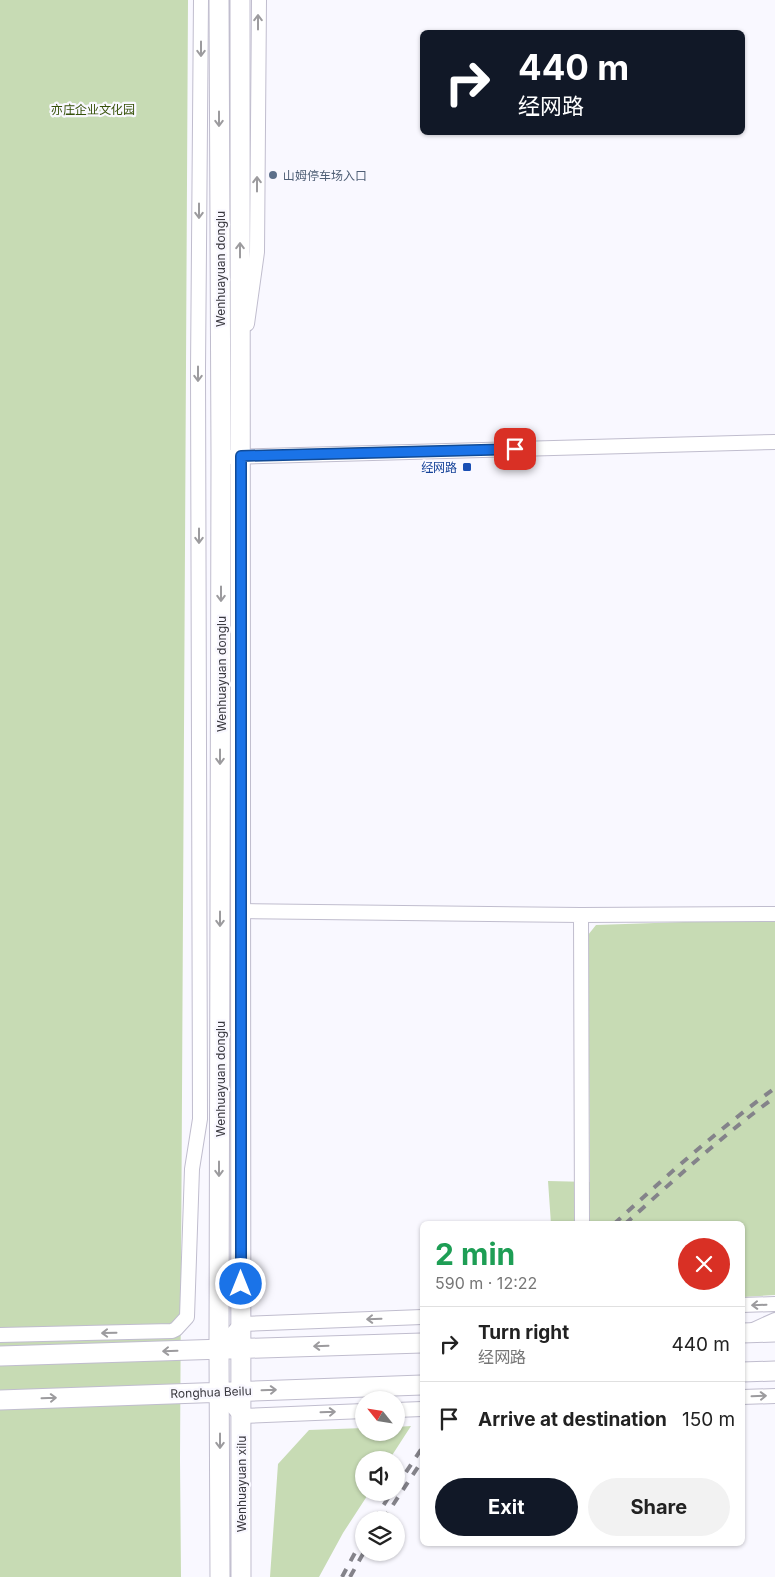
<!DOCTYPE html>
<html lang="en">
<head>
<meta charset="utf-8">
<style>
	body { margin:0; font-family:Inter,"Noto Sans SC",sans-serif; background:#f2f2f2; color:#222; height:100vh; display:flex; flex-direction:column; font-size:19px; white-space:nowrap }
	* { box-sizing:border-box; margin:0 }
	p { font-size:16px; color:#767676 }
	.icon { flex:none; width:28px; height:28px; fill:none; stroke:currentColor; stroke-width:2; stroke-linecap:round; stroke-linejoin:round }
	.map { position:relative; flex:1; overflow:hidden }
	.side { position:absolute; left:420px; top:1221px; width:325px; height:325px; display:flex; flex-direction:column; background:#fff; border-radius:8px; box-shadow:0 1px 4px #0004 }
	.side>* { flex:none }
	.banner { position:absolute; left:420px; top:30px; width:325px; height:105px; border-radius:8px; box-shadow:0 1px 4px #0004; background:#111827; color:#fff; overflow:hidden }
	.needle { width:32px; rotate:300deg }
	.tools { position:absolute; left:355px; top:1391px; display:grid; gap:10px }
	.tools a { display:grid; place-items:center; width:50px; height:50px; border-radius:50%; background:#fff; box-shadow:0 1px 4px #0004; font-size:25px }
	.pin { position:absolute; display:grid; place-items:center; width:42px; height:42px; color:#fff; margin:-21px; border-radius:10px; box-shadow:0 2px 8px #0006 }
	.me { position:absolute; width:55px; margin:-28px; rotate:0deg; stroke-linejoin:round; filter:drop-shadow(0 0 4px #0008) }
	.turn { display:flex; align-items:center; gap:18px; height:105px; padding:0 15px; font-size:22px }
	.turn .icon { width:65px; height:65px; stroke-width:2.5 }
	.turn b { display:block; font-size:35px; line-height:42px }
	.round { display:grid; place-items:center; flex:none; width:52px; height:52px; border-radius:26px; background:#f2f2f2 }
	.summary { display:flex; align-items:center; justify-content:space-between; height:85px; padding:0 15px }
	h1 { font-size:30px; font-weight:700; line-height:38px; color:#1e9e55 }
	.action { display:flex; gap:10px; margin-top:auto; padding:10px 15px }
	.action a { flex:1; height:58px; border-radius:30px; background:#111827; color:#fff; font-size:20px; font-weight:700; line-height:58px; text-align:center }
	.action a+a { background:#f2f2f2; color:#222 }
	ul { padding:0; list-style:none }
	li { display:flex; align-items:center; gap:15px; height:75px; padding:0 15px; border-top:1px solid #e0e0e0 }
	li div { flex:1 }
	li b { display:block; font-size:19px }
	li em { font-style:normal }
	.map>svg:first-child { display:block }
</style>
</head>
<body>
<div class="map">
<svg width="775" height="1577" viewBox="0 0 775 1577">
	<rect width="100%" height="100%" fill="#f9f8ff"/>
	<!-- green -->
	<path fill="#c7dbb4" d="M0,0H188L180,1460L181,1577H0Z
		M775,919V1295L743,1297L742,1224H551L548,1181L590,1182L588,935L596,925Z
		M411,1426L389,1460H364V1492L369,1493L343,1533L319,1577H270L278,1464L309,1430L364,1428V1432H396V1427Z"/>
	<g fill="none" stroke-linecap="round" stroke-linejoin="round">
		<!-- minor casing -->
		<g stroke="#c0bdce" stroke-width="16">
			<path id="minor" d="M247,324L257,252L259,0
				M231,457L775,442
				M241,911L581,915L775,914
				M581,915L582,1224
				M742,1305L775,1304
				M753,1330L775,1320
				M0,1335L172,1331L176,1329L187,1317L192,1169L200,1119L198,370L201,0
				M219,1349L241,1324L422,1317
				M220,1392L241,1416L364,1411
				M742,1397L775,1396
				M396,1410L422,1409"/>
		</g>
		<!-- major casing -->
		<g stroke="#c0bdce" stroke-width="21">
			<path id="major" d="M219,0L221,458L219,1349L220,1577
				M240,0L241,1577
				M742,1333L775,1332
				M0,1356L422,1343
				M742,1372L775,1371
				M0,1400L422,1385"/>
		</g>
		<!-- minor -->
		<use href="#minor" stroke="#fff" stroke-width="14"/>
		<!-- major -->
		<use href="#major" stroke="#fff" stroke-width="19"/>
		<!-- rail -->
		<path stroke="#84838a" stroke-width="4" stroke-dasharray="9 9" stroke-linecap="butt" d="M614,1224C666,1176 718,1130 775,1088
			M625,1224C674,1180 722,1136 775,1097
			M396,1487L422,1448
			M374,1520L392,1492
			M383,1520L422,1461
			M342,1577L364,1536
			M350,1577L364,1552"/>
	</g>
	<!-- one-way arrows -->
	<defs><path id="oneway-shaft" d="M-6 0H5M1.5-3L5.5 0L1.5 3" fill="none" stroke-width="1.6" stroke-linecap="round" stroke-linejoin="round" transform="scale(1.25)"/></defs>
	<g stroke="#9c9b9e">
		<use href="#oneway-shaft" transform="translate(258 22) rotate(-90)"/>
		<use href="#oneway-shaft" transform="translate(201 49) rotate(90)"/>
		<use href="#oneway-shaft" transform="translate(219 119) rotate(90)"/>
		<use href="#oneway-shaft" transform="translate(257 184) rotate(-90)"/>
		<use href="#oneway-shaft" transform="translate(199 211) rotate(90)"/>
		<use href="#oneway-shaft" transform="translate(240 250) rotate(-90)"/>
		<use href="#oneway-shaft" transform="translate(198 374) rotate(90)"/>
		<use href="#oneway-shaft" transform="translate(199 536) rotate(90)"/>
		<use href="#oneway-shaft" transform="translate(221 594) rotate(90)"/>
		<use href="#oneway-shaft" transform="translate(220 757) rotate(90)"/>
		<use href="#oneway-shaft" transform="translate(220 919) rotate(90)"/>
		<use href="#oneway-shaft" transform="translate(219 1169) rotate(90)"/>
		<use href="#oneway-shaft" transform="translate(759 1305) rotate(178)"/>
		<use href="#oneway-shaft" transform="translate(374 1319) rotate(178)"/>
		<use href="#oneway-shaft" transform="translate(109 1333) rotate(179)"/>
		<use href="#oneway-shaft" transform="translate(321 1346) rotate(178)"/>
		<use href="#oneway-shaft" transform="translate(170 1351) rotate(178)"/>
		<use href="#oneway-shaft" transform="translate(269 1390) rotate(-2)"/>
		<use href="#oneway-shaft" transform="translate(759 1396) rotate(-2)"/>
		<use href="#oneway-shaft" transform="translate(49 1398) rotate(-2)"/>
		<use href="#oneway-shaft" transform="translate(328 1412) rotate(-2)"/>
		<use href="#oneway-shaft" transform="translate(220 1441) rotate(90)"/>
	</g>
	<g fill="none" stroke-linecap="round" stroke-linejoin="round">
		<!-- route casing -->
		<g stroke="#114b97" stroke-width="12">
			<path id="route" d="M241,1284V456L515,449"/>
		</g>
		<!-- route -->
		<use href="#route" stroke="#1a73e8" stroke-width="9"/>
	</g>
	<!-- markers -->
	<circle fill="#5c6f8a" stroke="#f9f8ff" stroke-width="2" cx="273" cy="175" r="5"/>
	<rect fill="#1a4fb4" stroke="#f9f8ff" stroke-width="2" x="462" y="462" width="10" height="10" rx="2.5"/>
	<g text-anchor="middle" dominant-baseline="central" stroke-width="4.5" stroke-linejoin="round" paint-order="stroke">
		<!-- park labels -->
		<g font-size="12" fill="#365109" stroke="#f9f8ff">
			<text x="93" y="109">亦庄企业文化园</text>
		</g>
		<!-- service labels -->
		<g font-size="12" fill="#4e5e75" stroke="#f9f8ff" text-anchor="start">
			<text x="283" y="175">山姆停车场入口</text>
		</g>
		<!-- street labels -->
		<g font-size="12" fill="#38373e" stroke="#f9f8ff">
			<text transform="translate(220 269) rotate(-90)">Wenhuayuan donglu</text>
			<text transform="translate(221 674) rotate(-90)">Wenhuayuan donglu</text>
			<text transform="translate(220 1079) rotate(-90)">Wenhuayuan donglu</text>
			<text transform="translate(211 1392) rotate(-2)">Ronghua Beilu</text>
			<text transform="translate(241 1484) rotate(-90)">Wenhuayuan xilu</text>
		</g>
		<!-- transit labels -->
		<g font-size="12" fill="#164399" stroke="#f9f8ff" text-anchor="end">
			<text x="457" y="467">经网路</text>
		</g>
	</g>
</svg>
<div class="tools">
<a><svg class="needle" viewBox="-14 -14 28 28"><path d="M0-13l5 13h-10z" fill="#e53935"/><path d="M0 13l5-13h-10z" fill="#767676"/></svg></a>
<a><svg class="icon" aria-label="sound" viewBox="0 0 24 24"><path d="M4 9h4l5-4v14l-5-4H4zM17 9q2 3 0 6"/></svg></a>
<a><svg class="icon" aria-label="layers" viewBox="0 0 24 24"><path d="M12 4l9 5-9 5-9-5zM3 14l9 5 9-5"/></svg></a>
</div>
<div class="pin" style="left:515px;top:449px;background:#d93025"><svg class="icon" aria-label="arrive" viewBox="0 0 24 24"><path d="M6 21V4h12l-3 4 3 4H6"/></svg></div>
<svg class="me" style="left:241px;top:1284px" viewBox="-20 -20 40 40"><circle r="17" fill="#1a73e8" stroke="#fff" stroke-width="3"/><path d="M0-11L8 9 0 5-8 9z" fill="#fff"/></svg>
<div class="banner">
<div class="turn"><svg class="icon" aria-label="right" viewBox="0 0 24 24"><path d="M7 20v-9h11M14 6l5 5-5 5"/></svg><div><b>440 m</b>经网路</div></div>
</div>
<section class="side">
<div class="summary"><div><h1>2 min</h1><p>590 m · 12:22</p></div><a class="round" style="background:#d93025;color:#fff"><svg class="icon" aria-label="close" viewBox="0 0 24 24"><path d="M6 6l12 12M18 6L6 18"/></svg></a></div>
<ul>
<li><svg class="icon" aria-label="right" viewBox="0 0 24 24"><path d="M7 20v-9h11M14 6l5 5-5 5"/></svg><div><b>Turn right</b><p>经网路</p></div><em>440 m</em></li>
<li><svg class="icon" aria-label="arrive" viewBox="0 0 24 24"><path d="M6 21V4h12l-3 4 3 4H6"/></svg><div><b>Arrive at destination</b></div><em>150 m</em></li>
</ul>
<div class="action"><a>Exit</a><a>Share</a></div>
</section>
</div>
</body>
</html>
